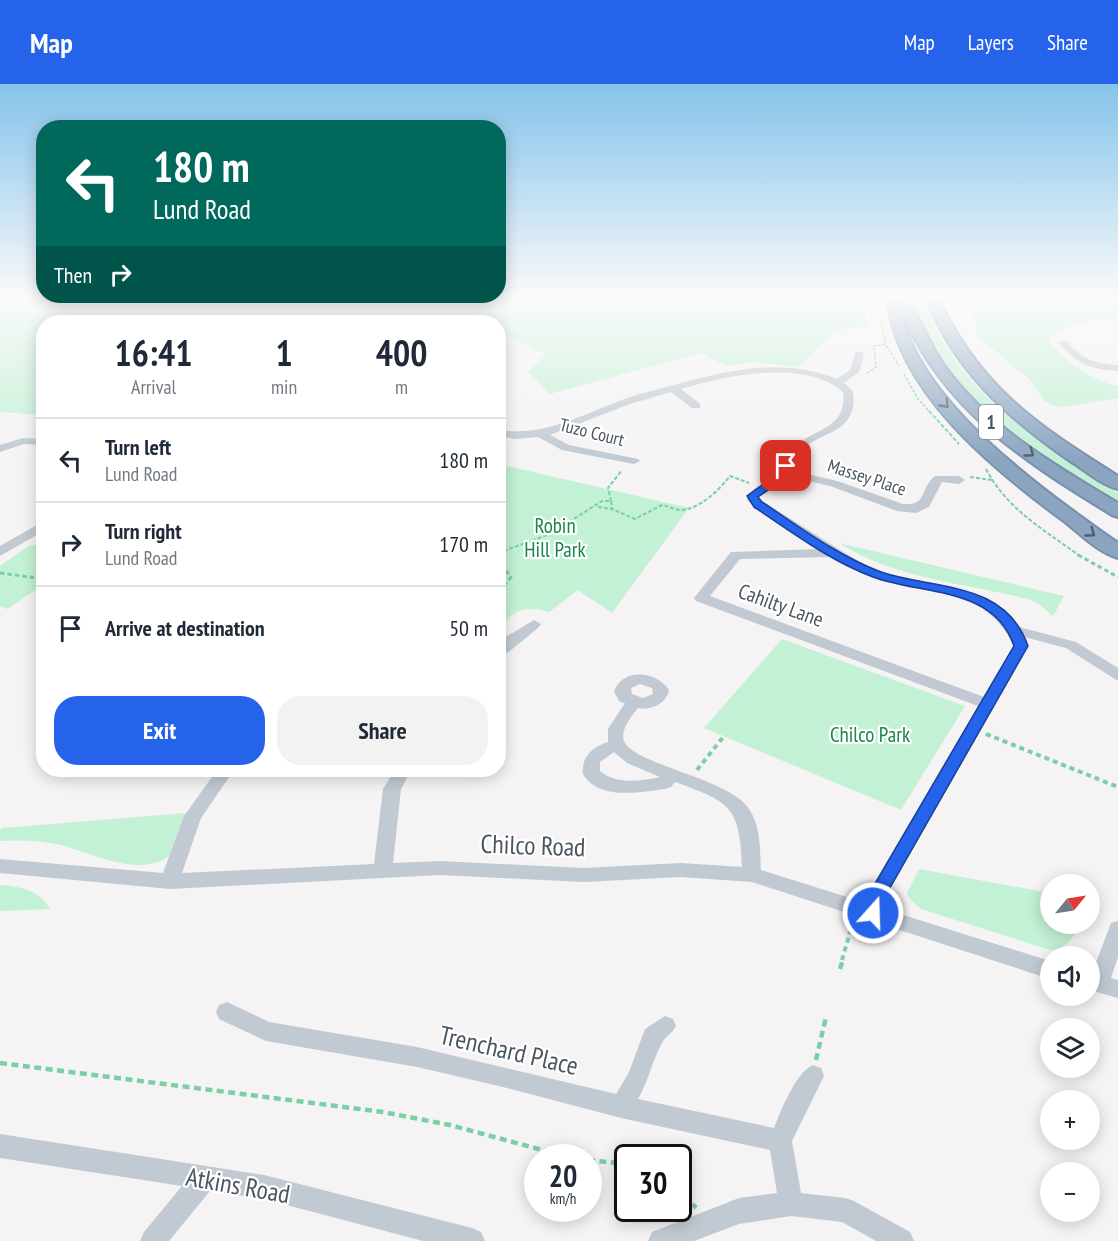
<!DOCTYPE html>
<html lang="en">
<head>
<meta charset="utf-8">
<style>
	body { margin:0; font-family:"PT Sans Narrow",sans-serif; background:#f2f2f3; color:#1f2937; height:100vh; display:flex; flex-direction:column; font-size:22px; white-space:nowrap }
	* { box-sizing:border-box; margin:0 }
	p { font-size:20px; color:#747a83 }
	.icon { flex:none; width:33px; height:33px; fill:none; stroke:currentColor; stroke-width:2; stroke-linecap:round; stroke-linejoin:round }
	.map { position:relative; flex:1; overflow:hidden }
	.details { position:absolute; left:36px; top:231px; width:470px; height:462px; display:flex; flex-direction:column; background:#fff; border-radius:24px; box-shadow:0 3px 15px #0003 }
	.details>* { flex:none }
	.top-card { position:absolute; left:36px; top:36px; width:470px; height:183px; border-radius:24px; box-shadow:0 3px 15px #0003; background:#00695c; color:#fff; overflow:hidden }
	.needle { width:39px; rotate:60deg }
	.controls { position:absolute; left:1040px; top:790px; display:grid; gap:12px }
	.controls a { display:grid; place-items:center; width:60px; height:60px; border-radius:50%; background:#fff; box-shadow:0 3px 15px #0003; font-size:30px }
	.speed { position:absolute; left:524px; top:1060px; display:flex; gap:12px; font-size:30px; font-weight:700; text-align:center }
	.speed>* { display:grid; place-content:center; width:78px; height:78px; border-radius:50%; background:#fff; box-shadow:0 3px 15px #0003; line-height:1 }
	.speed small { font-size:15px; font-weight:400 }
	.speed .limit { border:3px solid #111; border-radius:9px; background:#fff; color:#111 }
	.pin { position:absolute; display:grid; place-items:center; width:51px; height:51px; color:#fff; margin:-26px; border-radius:12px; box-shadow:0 3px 9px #0006 }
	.me { position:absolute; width:66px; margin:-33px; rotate:20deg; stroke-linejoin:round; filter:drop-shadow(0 0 4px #0008) }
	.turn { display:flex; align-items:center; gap:21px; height:126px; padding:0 18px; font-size:27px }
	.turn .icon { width:78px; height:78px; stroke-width:2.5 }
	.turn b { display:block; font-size:42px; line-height:51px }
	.then { display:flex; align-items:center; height:57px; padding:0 18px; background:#0003; gap:12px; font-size:22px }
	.eta { display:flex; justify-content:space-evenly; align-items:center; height:102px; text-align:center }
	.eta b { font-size:36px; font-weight:800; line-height:42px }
	.cta { display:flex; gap:12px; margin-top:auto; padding:12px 18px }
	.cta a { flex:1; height:69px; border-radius:24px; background:#2563eb; color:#fff; font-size:24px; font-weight:800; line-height:69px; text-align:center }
	.cta a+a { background:#f2f2f3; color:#1f2937 }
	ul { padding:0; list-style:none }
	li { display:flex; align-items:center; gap:18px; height:84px; padding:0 18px; border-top:2px solid #e0e1e3 }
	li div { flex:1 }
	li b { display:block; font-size:22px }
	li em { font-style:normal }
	header { display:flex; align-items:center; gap:36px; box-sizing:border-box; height:84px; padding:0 30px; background:#2563eb; color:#fff }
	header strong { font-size:28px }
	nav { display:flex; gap:33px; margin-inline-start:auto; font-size:21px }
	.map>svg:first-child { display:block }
</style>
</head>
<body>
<header>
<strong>Map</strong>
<nav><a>Map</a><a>Layers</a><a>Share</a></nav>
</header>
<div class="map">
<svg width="1118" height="1157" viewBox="0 0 1118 1157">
	<rect width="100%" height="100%" fill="#f5f3f3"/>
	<!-- green -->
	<path fill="#c3f1d5" d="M0,213H862L868,242L836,247L798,283L754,278L726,282L701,269L550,310L528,288L545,270L508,253L498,255V238H44L43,331L0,328Z
		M911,213H923C952,305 1040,360 1118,409V421C1036,370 938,311 911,213Z
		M969,213H1118V235L1072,240L1050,251L1048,257C1064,276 1094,298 1118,302V314L1069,322L1056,323L1045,317L1029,295L978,253Z
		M498,380L689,424L612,529L578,506L549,528C533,523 514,523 505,539L507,553L498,561Z
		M839,459L1064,512L1053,532L1039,520L1028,515C964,499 896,495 839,459Z
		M30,461L43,463V501L7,525L0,522V482Z
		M782,555L965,622L901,726L704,644Z
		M186,729L169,772C137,795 88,767 56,760C37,756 19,756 0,757V746L3,744Z
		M919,785L1050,809V840H1083C1072,851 1067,867 1050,866L921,825L909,814L907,809Z
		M0,801C20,802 40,807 50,825L0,827Z"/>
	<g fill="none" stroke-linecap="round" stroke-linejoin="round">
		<!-- highway casing -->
		<g stroke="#7690ad" stroke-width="4">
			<path id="highway" d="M887,213H899L901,222L911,220C923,241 931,264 946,284C989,343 1057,383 1118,419V433L1112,431C1024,377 943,326 901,227C918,318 1046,409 1118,459V474C1099,469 1080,450 1065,438C993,385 896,307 887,213Z
				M926,213H938C978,302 1038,342 1118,392V405C1101,401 1085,386 1070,377C1007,334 953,285 926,213Z"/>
		</g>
		<!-- path-far4 -->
		<path stroke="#7ad0a6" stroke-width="1.5" stroke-dasharray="3 1.5" stroke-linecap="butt" d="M865,213L871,230L882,242L886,261L899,282
			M867,289L876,283L874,262L886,261
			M904,290L918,315L930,328"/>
		<!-- path-far3 -->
		<path stroke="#7ad0a6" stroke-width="2" stroke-dasharray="4 2" stroke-linecap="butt" d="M929,327L959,360
			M986,385C1007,425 1044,446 1080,472
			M970,393L992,396
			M611,417L608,404L622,386
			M598,423L612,425L635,435L662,421C669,422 674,426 681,426C700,425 719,406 730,392L749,399
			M498,469L550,450L602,417H611L612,425"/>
		<!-- path-far2 -->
		<path stroke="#7ad0a6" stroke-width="3" stroke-dasharray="4.5 3" stroke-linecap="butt" d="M1078,471L1118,493
			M498,486L507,488L511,493L498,509
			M0,489L44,495
			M986,650L990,652"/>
		<!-- path-far1 -->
		<path stroke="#7ad0a6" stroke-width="4" stroke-dasharray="5 4" stroke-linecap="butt" d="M986,650L1118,703
			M697,686L724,652
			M842,876L853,838"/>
		<!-- path -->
		<path stroke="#7ad0a6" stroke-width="4.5" stroke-dasharray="7 4.5" stroke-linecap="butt" d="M840,885L843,875
			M816,976L826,933
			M0,979L383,1028L450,1041L572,1074
			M588,1076L627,1080
			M678,1102L696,1124"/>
		<!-- minor -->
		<path fill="#c1cad2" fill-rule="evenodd" d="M1061,257H1067C1080,275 1097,280 1118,281V287C1093,286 1074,279 1059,259Z
			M856,267L864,269L860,287L844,299L853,307C859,354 815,345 795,373C792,376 791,382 790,386L837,397L903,420C928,422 919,405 935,392H959L965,396L959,400L942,398L929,423L916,429L897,427L830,402L786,392L778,401L760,411L759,415L840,466L871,484L900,493L960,506L984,513L1002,524L1019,543L1076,558L1118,584V597L1066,564L1024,553L1028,562L888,809L884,825L1050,877V895L752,798L681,793L584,798L440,791L170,805L0,789V775L163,789L184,732L217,686H234L201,734L182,789L374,780L383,705L395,686H411L401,705L393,779L440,777L584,784L681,779L742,783C740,722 730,718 675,698L671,703L665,705C640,708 599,717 583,690C581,672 593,663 608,658V645L625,619L620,618L614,608C622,583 657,587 669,606C667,619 651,627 638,624C632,632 620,645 624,657C632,679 722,694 745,720C761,737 760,764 761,786L866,819L872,803L978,622L696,517L694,514L731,468L820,465L758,426L747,416C751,402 764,402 774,392C781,386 781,375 787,368C808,345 848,348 843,308C804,274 725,292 681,305L700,320V324H692L671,308L630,320L550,351L569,361L638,375L640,377L634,380L562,366L538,353L515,355L498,352V346C546,352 574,334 617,318C636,310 655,306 674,301C728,286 783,273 837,295L850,286ZM832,473C852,485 873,495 896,500C948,513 987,508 1014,562L984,613L710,512L740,475ZM640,600L652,604L653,610L643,614L632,610L631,604ZM614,668L627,679L660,693C641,697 617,701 600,687V678Z
			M23,354L44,355V361L24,360L0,368V361Z
			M44,437V447L0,472V462Z
			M534,536L541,540L539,543C530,550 506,572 498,574V561L506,553Z
			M1118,837V873L1111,894L1118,896V914L1089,906V888L1092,889L1111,839Z
			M227,918L269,938L417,963L616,1010L629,988L645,945L665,932L673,935L676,942C672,950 664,953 661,961C652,978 648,998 638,1015L774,1044C781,1026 796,988 813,981L821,984L824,992L792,1057L801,1109L845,1114L854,1117L910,1148L914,1157H876L842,1138L791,1132L739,1140L694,1157H648L652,1148L739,1114L777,1109L770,1066L621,1034L503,1003L417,983L266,957L219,935L216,928L219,921Z
			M0,1050L264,1091L472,1144L481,1148L485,1157H423L264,1115L210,1107L169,1157H140L144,1148L182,1102L0,1074Z"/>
		<!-- highway -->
		<use href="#highway" fill="#8ba5c1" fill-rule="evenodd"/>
	</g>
	<!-- one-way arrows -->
	<defs><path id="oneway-chevron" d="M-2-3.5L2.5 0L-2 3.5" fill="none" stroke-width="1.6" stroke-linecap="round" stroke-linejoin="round" transform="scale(1.5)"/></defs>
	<g stroke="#505e6b">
		<use href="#oneway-chevron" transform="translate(945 320) rotate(46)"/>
		<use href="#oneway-chevron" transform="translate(1030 369) rotate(36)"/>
		<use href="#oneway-chevron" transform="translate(1091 449) rotate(36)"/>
	</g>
	<!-- sky -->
	<linearGradient id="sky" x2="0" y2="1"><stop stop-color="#85c3ea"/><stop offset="0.57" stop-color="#fafafa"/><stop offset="1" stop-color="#fafafa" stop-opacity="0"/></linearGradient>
	<rect width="1118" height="375" fill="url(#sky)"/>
	<!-- route -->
	<path fill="#2563eb" stroke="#184099" stroke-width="1.5" d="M782,379L791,382L784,395L758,413L762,418C800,443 838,472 881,488C934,506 1005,496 1028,562L887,809L879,834L873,836L866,834L864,829L873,803L1014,562C994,502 921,511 873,493C830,477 792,448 754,423L747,412L776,391Z"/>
	<g text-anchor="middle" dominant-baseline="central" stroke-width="4.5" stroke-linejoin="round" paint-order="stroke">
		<!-- far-street labels -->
		<g font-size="18" fill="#4a5661" stroke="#fff">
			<text transform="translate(592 348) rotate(14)">Tuzo Court</text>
			<text transform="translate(867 393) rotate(18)">Massey Place</text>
		</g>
		<!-- shield labels -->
		<rect fill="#fff" stroke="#808990" stroke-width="1.5" x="979" y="321" width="24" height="34" rx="4.5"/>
		<g font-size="20" font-weight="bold" fill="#4a5661">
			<text x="991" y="338">1</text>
		</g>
		<!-- park labels -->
		<g font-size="21" fill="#17864f" stroke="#fff">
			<text x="555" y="441">Robin<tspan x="555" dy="24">Hill Park</tspan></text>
			<text x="870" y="650">Chilco Park</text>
		</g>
		<!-- street labels -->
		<g font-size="21" fill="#4a5661" stroke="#fff">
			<text transform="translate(781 521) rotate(20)">Cahilty Lane</text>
		</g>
		<!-- near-street labels -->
		<g font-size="26" fill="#4a5661" stroke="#fff">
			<text transform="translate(533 761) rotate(2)">Chilco Road</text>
			<text transform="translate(509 966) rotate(13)">Trenchard Place</text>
			<text transform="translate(238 1101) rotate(10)">Atkins Road</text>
		</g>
	</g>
</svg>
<div class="controls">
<a><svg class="needle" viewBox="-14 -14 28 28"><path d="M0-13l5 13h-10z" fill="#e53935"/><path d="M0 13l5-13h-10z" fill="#747a83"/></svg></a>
<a><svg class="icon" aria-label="sound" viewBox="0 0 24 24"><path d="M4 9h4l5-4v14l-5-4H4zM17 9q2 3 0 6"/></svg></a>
<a><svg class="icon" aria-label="layers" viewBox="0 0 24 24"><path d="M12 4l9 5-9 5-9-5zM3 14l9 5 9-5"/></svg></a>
<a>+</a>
<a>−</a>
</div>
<div class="speed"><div>20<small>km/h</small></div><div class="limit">30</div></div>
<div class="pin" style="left:786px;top:382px;background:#d93025"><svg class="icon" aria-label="arrive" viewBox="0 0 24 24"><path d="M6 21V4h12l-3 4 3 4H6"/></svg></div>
<svg class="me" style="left:873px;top:829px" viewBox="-20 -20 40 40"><circle r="17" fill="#2563eb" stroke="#fff" stroke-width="3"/><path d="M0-11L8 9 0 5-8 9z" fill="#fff"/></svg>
<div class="top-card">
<div class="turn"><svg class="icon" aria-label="left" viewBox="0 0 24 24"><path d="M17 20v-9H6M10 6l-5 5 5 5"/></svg><div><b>180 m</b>Lund Road</div></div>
<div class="then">Then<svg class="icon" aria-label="right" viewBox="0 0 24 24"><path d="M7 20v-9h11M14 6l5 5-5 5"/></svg></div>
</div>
<section class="details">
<div class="eta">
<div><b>16:41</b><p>Arrival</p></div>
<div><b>1</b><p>min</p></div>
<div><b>400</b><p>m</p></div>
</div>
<ul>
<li><svg class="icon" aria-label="left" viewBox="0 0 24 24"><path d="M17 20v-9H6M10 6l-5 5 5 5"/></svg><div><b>Turn left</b><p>Lund Road</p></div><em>180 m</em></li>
<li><svg class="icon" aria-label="right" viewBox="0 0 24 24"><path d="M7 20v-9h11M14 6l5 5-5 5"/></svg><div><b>Turn right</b><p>Lund Road</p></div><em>170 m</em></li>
<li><svg class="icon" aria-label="arrive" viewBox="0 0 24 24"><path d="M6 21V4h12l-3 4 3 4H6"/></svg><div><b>Arrive at destination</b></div><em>50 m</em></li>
</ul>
<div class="cta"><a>Exit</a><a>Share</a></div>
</section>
</div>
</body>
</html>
